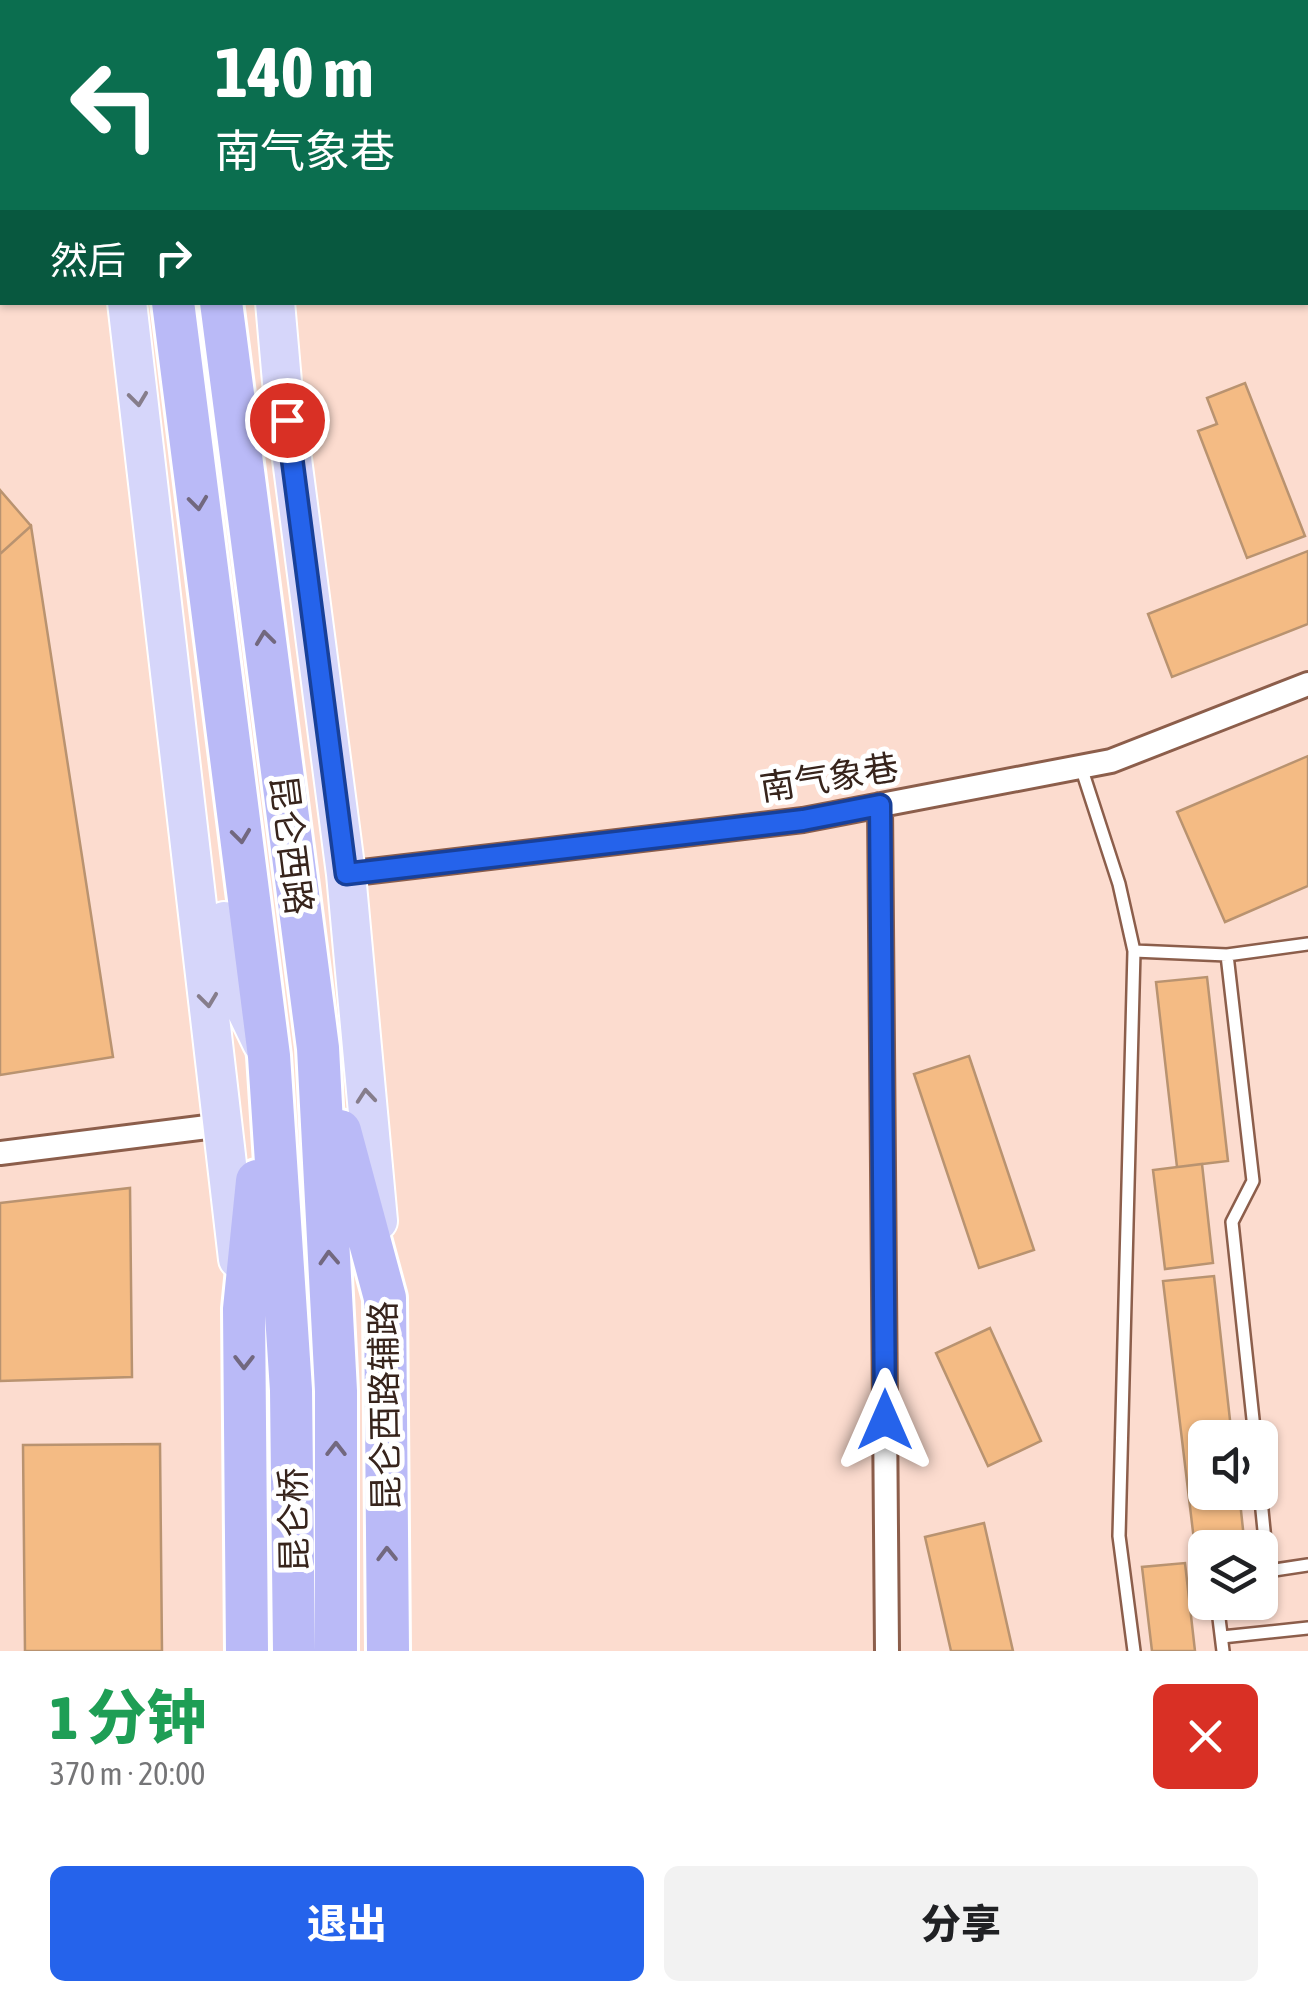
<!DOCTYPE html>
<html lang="zh">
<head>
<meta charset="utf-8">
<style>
	body { margin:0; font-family:"Asap Condensed","Noto Sans SC",sans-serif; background:#f2f2f2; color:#202124; height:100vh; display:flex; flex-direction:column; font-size:38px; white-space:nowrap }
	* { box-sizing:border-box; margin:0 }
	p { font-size:32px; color:#757577 }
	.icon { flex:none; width:55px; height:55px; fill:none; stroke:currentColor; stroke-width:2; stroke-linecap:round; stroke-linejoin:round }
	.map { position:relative; height:1651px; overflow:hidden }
	.drawer { display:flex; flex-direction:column; background:#fff; flex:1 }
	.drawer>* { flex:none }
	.hud { position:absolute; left:0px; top:0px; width:1310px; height:305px; box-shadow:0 2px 8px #0004; background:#0b6e4f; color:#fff; overflow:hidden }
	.tools { position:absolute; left:1188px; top:1420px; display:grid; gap:20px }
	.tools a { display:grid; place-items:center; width:90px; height:90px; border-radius:15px; background:#fff; box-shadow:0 2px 8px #0004; font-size:50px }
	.pin { position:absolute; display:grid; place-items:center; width:85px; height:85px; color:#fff; margin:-42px; border:5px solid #fff; border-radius:50%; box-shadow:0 2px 10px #0007 }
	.me { position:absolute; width:110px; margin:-55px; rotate:0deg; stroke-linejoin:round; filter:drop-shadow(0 0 8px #0008) }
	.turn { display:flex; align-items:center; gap:35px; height:210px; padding:0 50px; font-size:45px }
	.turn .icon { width:130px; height:130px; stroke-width:2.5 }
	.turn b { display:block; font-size:70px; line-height:85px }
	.then { display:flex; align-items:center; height:95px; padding:0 50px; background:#0003; gap:20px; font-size:38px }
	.round { display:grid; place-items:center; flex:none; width:105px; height:105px; border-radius:15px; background:#f2f2f2 }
	.head { display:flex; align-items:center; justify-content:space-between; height:170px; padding:0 50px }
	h1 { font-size:60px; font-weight:800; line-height:75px; color:#1e9e55 }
	.action { display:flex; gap:20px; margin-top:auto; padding:20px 50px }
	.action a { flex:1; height:115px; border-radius:15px; background:#2563eb; color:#fff; font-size:40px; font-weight:800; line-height:115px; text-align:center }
	.action a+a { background:#f2f2f2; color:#202124 }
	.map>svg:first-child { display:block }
</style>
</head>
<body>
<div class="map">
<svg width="1308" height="1651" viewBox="0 0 1308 1651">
	<rect width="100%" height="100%" fill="#fcdccf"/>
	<!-- building -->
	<path fill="#f4bb84" stroke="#b99370" stroke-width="2.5" d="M396,0H717V2H396Z
		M1245,383L1305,536L1247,558L1198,431L1217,424L1207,398Z
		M0,490L31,526L0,554Z
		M31,526L113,1057L0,1075V554Z
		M1308,551V624L1172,677L1148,614Z
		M1308,756V886L1225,922L1177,812Z
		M1207,977L1228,1161L1177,1167L1156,982Z
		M969,1056L1034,1250L979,1268L914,1074Z
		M1202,1164L1213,1263L1165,1269L1153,1170Z
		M130,1188L132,1377L0,1381V1203Z
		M1214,1276L1232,1438H1205V1492H1239L1245,1548H1205V1556L1196,1557L1163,1281Z
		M990,1328L1041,1441L988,1466L936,1353Z
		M160,1444L162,1651H25L23,1445Z
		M984,1523L1013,1651H951L925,1537Z
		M1185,1563L1195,1651H1152L1142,1567Z"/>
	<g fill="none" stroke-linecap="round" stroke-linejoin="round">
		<!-- lane casing -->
		<g stroke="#8c5e4b" stroke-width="16">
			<path id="lane" d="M1081,767L1119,884L1134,951L1119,1536L1134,1651
				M1134,951L1227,955L1308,944
				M1227,955L1253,1181L1232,1222L1255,1438
				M1260,1490L1268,1571L1308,1565
				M1217,1602L1223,1651
				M1222,1637L1308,1628"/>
		</g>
		<!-- street casing -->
		<g stroke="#8c5e4b" stroke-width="28">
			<path id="street" d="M0,252H2
				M880,805L887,1651
				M346,874L803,820L1111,761L1308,684
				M0,1153L223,1125"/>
		</g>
		<!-- secondary casing -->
		<g stroke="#8c5e4b" stroke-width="38">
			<path id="secondary" d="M0,160L2,162"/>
		</g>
		<!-- primary casing -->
		<g stroke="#fff" stroke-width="42">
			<path id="primary" d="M91,0V2
				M254,0V2
				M127,302L238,1259
				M275,302L282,382L346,874L378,1221
				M224,921L233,983L262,1043"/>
		</g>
		<!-- highway casing -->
		<g stroke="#fff" stroke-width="48">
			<path id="highway" d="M134,0V2
				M180,0V2
				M173,302L269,1056L291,1390L294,1651
				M221,302L318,1048L336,1391V1651
				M340,1131L385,1298L388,1651
				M247,1651L244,1309L257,1181"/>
		</g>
		<!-- path -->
		<path stroke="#957c72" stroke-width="5" stroke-dasharray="8 5" stroke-linecap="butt" d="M33,0V2"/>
		<!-- lane -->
		<use href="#lane" stroke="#fff" stroke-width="11"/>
		<!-- street -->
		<use href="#street" stroke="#fff" stroke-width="22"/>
		<!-- secondary -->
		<use href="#secondary" stroke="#eaeafd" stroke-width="32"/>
		<!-- primary -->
		<use href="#primary" stroke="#d6d6fa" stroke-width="38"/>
		<!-- highway -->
		<use href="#highway" stroke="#babaf7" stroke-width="42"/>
	</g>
	<!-- one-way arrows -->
	<defs><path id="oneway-chevron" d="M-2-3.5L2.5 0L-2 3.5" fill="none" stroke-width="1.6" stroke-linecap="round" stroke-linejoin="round" transform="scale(2.5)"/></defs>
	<g stroke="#867d8b">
		<use href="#oneway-chevron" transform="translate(138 399) rotate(83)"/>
		<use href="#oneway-chevron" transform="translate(208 1000) rotate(83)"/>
		<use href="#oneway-chevron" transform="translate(366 1096) rotate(-95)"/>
	</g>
	<g stroke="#72687f">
		<use href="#oneway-chevron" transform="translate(198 503) rotate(83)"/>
		<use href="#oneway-chevron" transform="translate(265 638) rotate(-97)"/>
		<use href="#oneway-chevron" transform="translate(241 836) rotate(83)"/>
		<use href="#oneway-chevron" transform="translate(329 1258) rotate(-93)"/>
		<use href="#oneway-chevron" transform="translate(244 1362) rotate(90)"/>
		<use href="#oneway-chevron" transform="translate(336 1449) rotate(-90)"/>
		<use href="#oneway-chevron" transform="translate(387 1554) rotate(-91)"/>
	</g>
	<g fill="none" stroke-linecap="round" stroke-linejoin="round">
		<!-- route casing -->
		<g stroke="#184099" stroke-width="25">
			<path id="route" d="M287,420L346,874L803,820L880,805L885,1420"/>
		</g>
		<!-- route -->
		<use href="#route" stroke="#2563eb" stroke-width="18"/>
	</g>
	<g text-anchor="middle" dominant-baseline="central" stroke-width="10" stroke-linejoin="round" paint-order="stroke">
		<!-- street labels -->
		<g font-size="35" fill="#37241c" stroke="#fff">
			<text transform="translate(829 777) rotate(-9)">南气象巷</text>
			<text transform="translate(292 845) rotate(83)">昆仑西路</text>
			<text transform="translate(384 1406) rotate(-91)">昆仑西路辅路</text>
			<text transform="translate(293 1520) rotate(-91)">昆仑桥</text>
		</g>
	</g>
</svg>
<div class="tools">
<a><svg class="icon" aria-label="sound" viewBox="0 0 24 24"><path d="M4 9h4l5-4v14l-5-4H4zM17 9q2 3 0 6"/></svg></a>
<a><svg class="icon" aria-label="layers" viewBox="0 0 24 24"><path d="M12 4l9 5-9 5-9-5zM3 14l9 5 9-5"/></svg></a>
</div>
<div class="pin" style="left:287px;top:420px;background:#d93025"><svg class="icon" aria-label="arrive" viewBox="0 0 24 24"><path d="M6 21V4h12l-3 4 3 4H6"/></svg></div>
<svg class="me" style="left:885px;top:1420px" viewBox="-20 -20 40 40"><path d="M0-17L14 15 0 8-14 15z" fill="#2563eb" stroke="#fff" stroke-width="4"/></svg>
<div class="hud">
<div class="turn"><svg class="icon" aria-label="left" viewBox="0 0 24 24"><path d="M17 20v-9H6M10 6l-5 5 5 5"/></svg><div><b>140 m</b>南气象巷</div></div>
<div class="then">然后<svg class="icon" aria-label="right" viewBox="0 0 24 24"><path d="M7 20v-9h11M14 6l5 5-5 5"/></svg></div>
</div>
</div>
<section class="drawer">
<div class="head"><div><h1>1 分钟</h1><p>370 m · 20:00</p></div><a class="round" style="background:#d93025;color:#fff"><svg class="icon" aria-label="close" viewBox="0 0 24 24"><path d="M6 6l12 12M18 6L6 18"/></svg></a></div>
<div class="action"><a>退出</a><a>分享</a></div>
</section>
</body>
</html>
